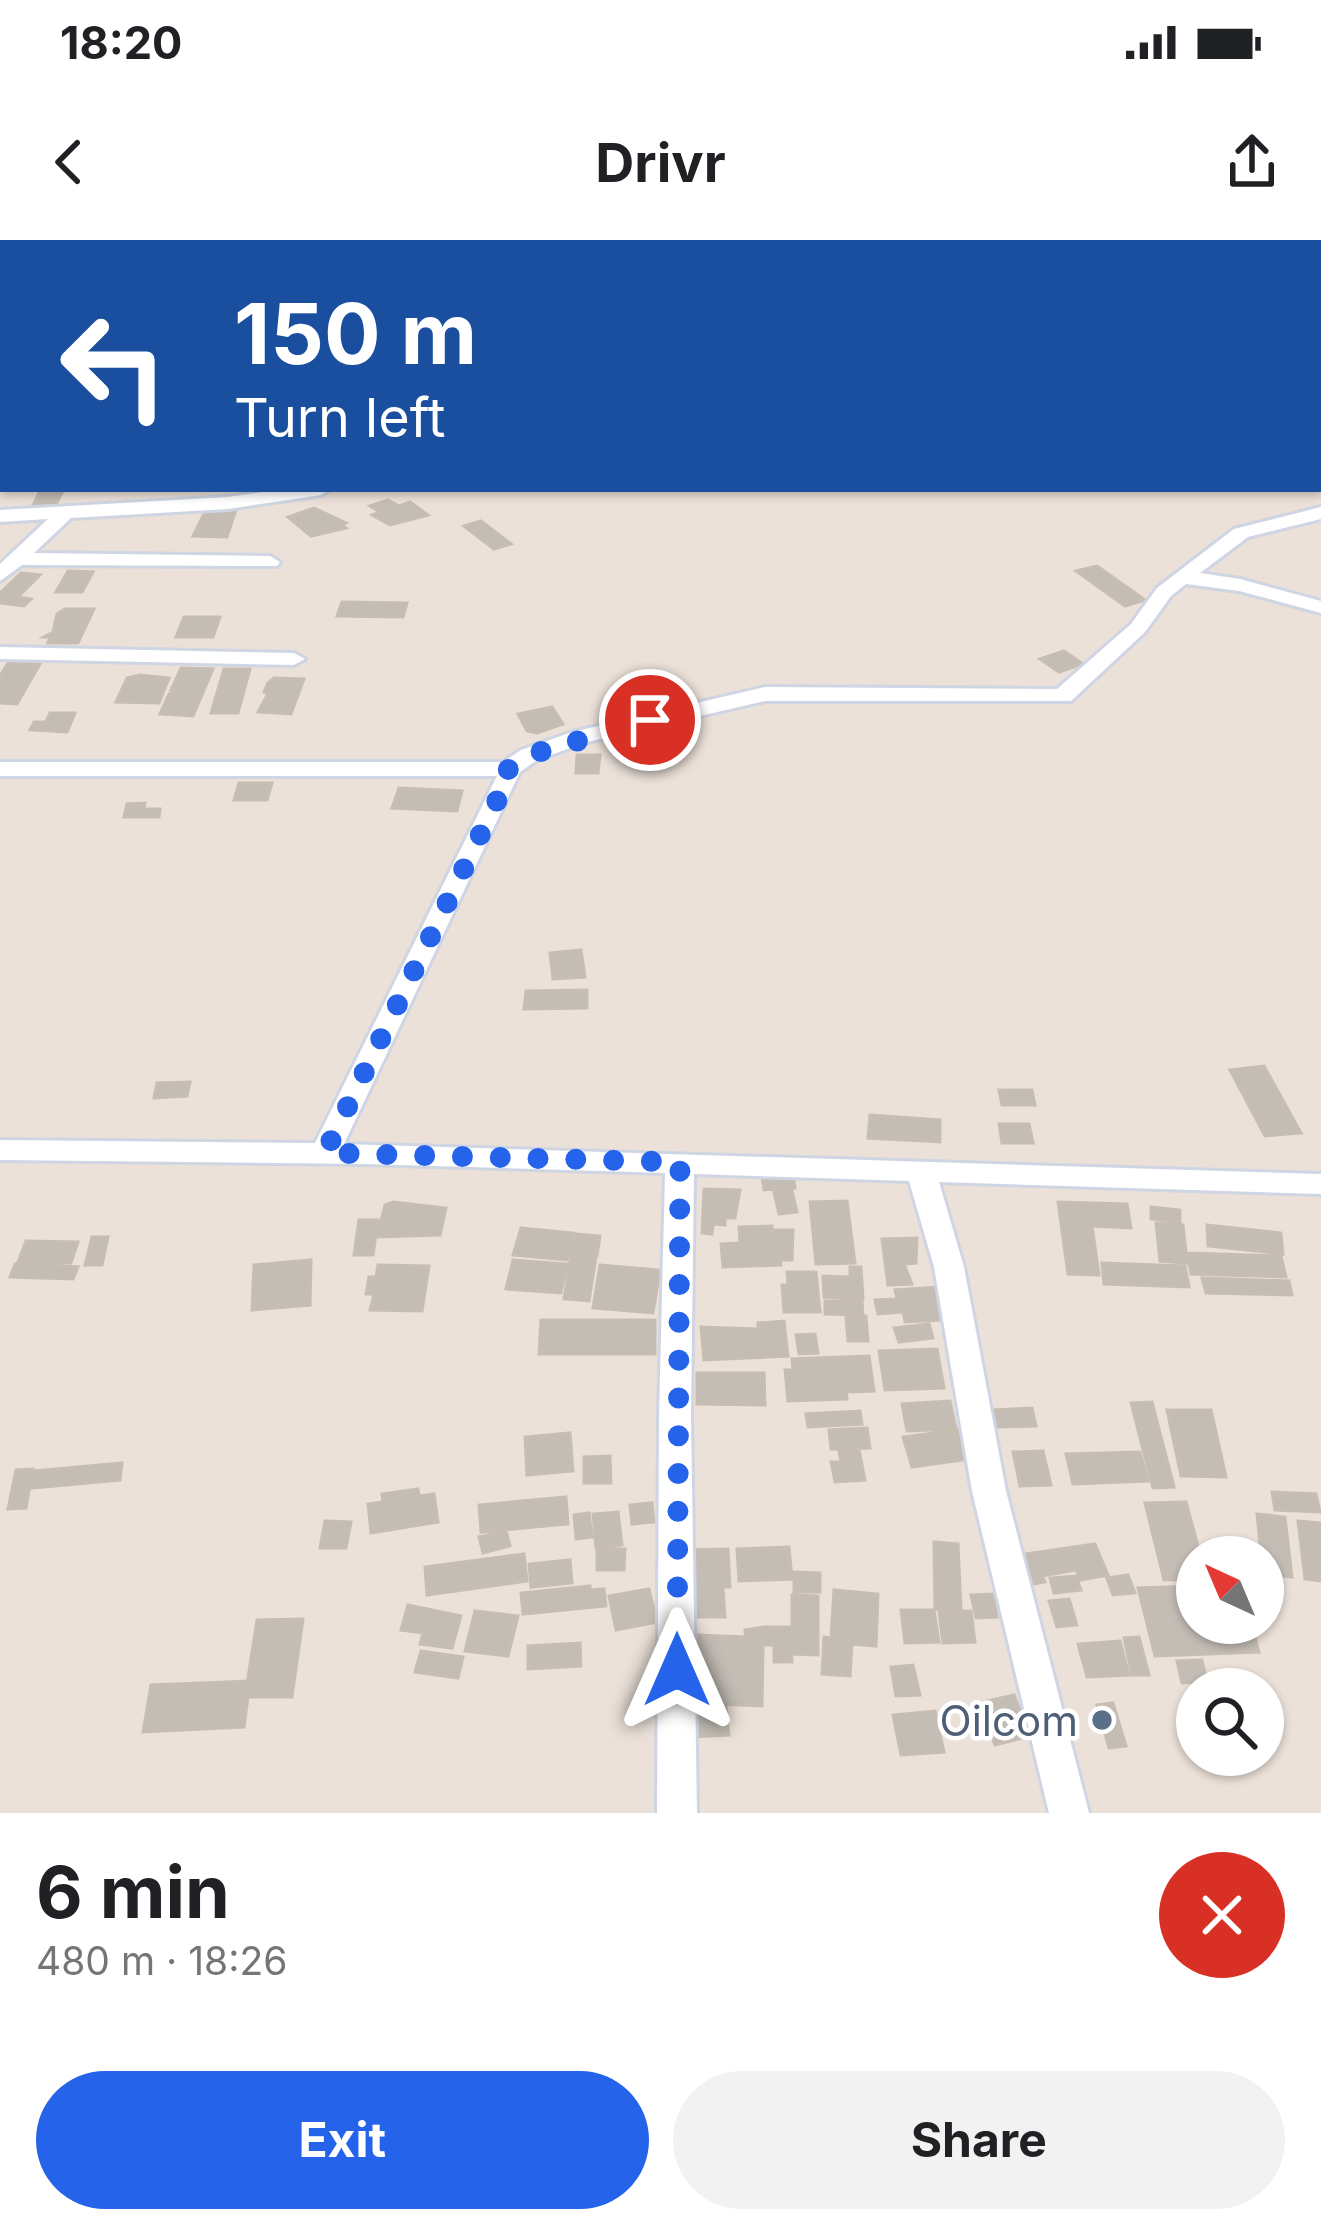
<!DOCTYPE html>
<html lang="en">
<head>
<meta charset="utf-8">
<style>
	body { margin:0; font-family:Inter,sans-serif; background:#f2f2f2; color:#202124; height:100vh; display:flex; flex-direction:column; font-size:45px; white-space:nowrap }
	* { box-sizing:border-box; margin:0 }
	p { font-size:39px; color:#757577 }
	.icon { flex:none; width:66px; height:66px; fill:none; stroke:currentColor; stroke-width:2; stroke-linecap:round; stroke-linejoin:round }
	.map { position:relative; height:1573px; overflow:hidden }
	.sheet { display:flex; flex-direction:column; background:#fff; flex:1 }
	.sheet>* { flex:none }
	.top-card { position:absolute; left:0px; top:0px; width:1323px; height:252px; box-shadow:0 3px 9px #0004; background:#1a4fa0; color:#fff; overflow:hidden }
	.needle { width:78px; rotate:316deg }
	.controls { position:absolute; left:1176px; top:1296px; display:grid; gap:24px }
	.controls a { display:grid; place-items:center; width:108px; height:108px; border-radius:50%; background:#fff; box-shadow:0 3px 9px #0004; font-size:60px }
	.pin { position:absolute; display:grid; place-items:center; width:102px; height:102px; color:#fff; margin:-51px; border:6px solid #fff; border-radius:50%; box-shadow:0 3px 12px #0007 }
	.me { position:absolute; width:132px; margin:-66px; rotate:0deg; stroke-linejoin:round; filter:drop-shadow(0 0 9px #0008) }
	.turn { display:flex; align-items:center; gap:42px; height:252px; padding:0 36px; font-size:54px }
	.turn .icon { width:156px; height:156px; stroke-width:2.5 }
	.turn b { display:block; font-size:84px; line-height:102px }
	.round { display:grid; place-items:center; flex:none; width:126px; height:126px; border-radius:63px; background:#f2f2f2 }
	.overview { display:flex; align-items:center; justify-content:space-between; height:204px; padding:0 36px }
	h1 { font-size:72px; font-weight:700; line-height:90px }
	.primary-button { display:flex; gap:24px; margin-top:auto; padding:24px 36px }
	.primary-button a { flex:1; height:138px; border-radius:72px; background:#2563eb; color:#fff; font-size:48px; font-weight:700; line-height:138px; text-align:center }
	.primary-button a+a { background:#f2f2f2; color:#202124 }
	.status { display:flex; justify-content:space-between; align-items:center; height:84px; padding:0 60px; background:#fff; direction:ltr }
	.status svg { height:33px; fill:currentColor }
	header { display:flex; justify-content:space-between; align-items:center; height:156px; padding:0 36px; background:#fff; font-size:54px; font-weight:700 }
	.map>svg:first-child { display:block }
</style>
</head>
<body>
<div class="status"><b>18:20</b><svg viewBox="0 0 49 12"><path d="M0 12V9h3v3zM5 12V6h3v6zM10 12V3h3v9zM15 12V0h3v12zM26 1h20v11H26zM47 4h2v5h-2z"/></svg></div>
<header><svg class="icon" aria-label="back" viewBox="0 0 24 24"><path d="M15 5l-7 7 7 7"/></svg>Drivr<svg class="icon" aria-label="share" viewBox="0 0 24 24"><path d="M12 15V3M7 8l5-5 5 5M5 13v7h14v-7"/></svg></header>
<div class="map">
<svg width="1321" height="1573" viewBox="0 0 1321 1573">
	<rect width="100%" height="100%" fill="#ebe1d9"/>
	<!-- building -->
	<path fill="#c3bdb5" stroke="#c7bdb3" stroke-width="3" d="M41,249H64L54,268L32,267Z
		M388,260L399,266L410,262L428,275L390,285L372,275L380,272L370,266Z
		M314,268L346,283L342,285L346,288L311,296L288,277Z
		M206,270H236L227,297L193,296Z
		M481,281L511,304L494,309L464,286Z
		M1097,326L1145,360L1125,366L1076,331Z
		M68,331L93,332L82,352H56Z
		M21,333L40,335L18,357L31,359L24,366L0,363V353Z
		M342,362L407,363L403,377L337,376Z
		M65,369H94L78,403H48L50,397H44L53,392L57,374Z
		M184,377H220L213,397H176Z
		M1064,411L1083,424L1059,432L1040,419Z
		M8,423L40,424L17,464L0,463V436Z
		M181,428L213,429L193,476L160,474L169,454L183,450H171Z
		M224,429H250L238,473H211Z
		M140,435L169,438L159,463L116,462L127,438Z
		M274,438L304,439L291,474L258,472L268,454L264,452L268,443Z
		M552,467L563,484L537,493L527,491L518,474Z
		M50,473H75L67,492L30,490L34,482H46Z
		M577,515H600L598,533H576Z
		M239,543H272L267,560H234Z
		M399,548L462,551L457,571L392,568Z
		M145,563L144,569H160L159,577H124L127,564Z
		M581,710L585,737L553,739L550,713Z
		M587,750V768L524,769L526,751Z
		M1264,826L1301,893L1265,896L1230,830Z
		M190,842L187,856L154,858L157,843Z
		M999,850H1032L1035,865H1002Z
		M870,875L940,880V902L868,898Z
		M999,884H1029L1033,903H1002Z
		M793,935L795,948L764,950L762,936Z
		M704,949L740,950L735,978H725V985L713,984L712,994L702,993Z
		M792,951L797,972L779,974L774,952Z
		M847,961L855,1023L816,1024L810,962Z
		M393,962L446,968L440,995L377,997L385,965Z
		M1058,962L1127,964L1131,988L1092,986L1099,1035L1068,1034Z
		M1151,967L1180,970V982L1151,979Z
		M359,980H378L373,1015H354Z
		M1156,983L1183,985L1187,1023L1160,1021Z
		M1207,985L1281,993L1283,1014L1208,1006Z
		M772,986V990H793L792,1020H780L781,1025L723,1027L721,1004L740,1003L739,987Z
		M521,988L573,993L567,1020L513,1015Z
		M575,994L600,996L597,1016L571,1014Z
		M92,997H108L102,1025H85Z
		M917,998L916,1023L904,1024L912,1044L888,1045L882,999Z
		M26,1001L78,1002L71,1023L18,1022Z
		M1187,1013L1281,1016L1286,1037L1191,1034Z
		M571,1016L596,1017L589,1061L564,1059Z
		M311,1020L310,1065L252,1070L254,1025Z
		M513,1020L567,1024L561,1053L506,1049Z
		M1102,1023L1185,1026L1189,1047L1104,1044Z
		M15,1024L78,1027L73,1039L10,1037Z
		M378,1025L429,1026L422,1071L370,1070L374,1054H366L369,1037H376Z
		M600,1025L660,1030L653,1073L593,1068Z
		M850,1027H861L863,1059L824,1057L823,1036L850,1037Z
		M787,1032H816L820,1072H784L782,1045H788Z
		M1202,1038L1289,1041L1292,1055L1206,1053Z
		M940,1047L944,1061L939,1062L943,1074H937L939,1080L905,1082L903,1072L878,1074L875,1060L897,1059L895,1050Z
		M825,1061H862L863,1075L825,1074Z
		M846,1076H866L868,1101H848Z
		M541,1080H655V1114H539Z
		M784,1081L788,1116L704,1120L701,1087L758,1089V1083Z
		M929,1084L933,1098L899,1102L894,1088Z
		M815,1094L818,1113L799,1114L796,1095Z
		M937,1109L944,1148L885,1150L879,1111Z
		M869,1116L874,1151L846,1152L847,1159L788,1161L785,1130H793L792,1119Z
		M697,1133H764L765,1165L697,1164Z
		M950,1161L956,1189L907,1191L902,1164Z
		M1152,1162L1174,1247L1153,1248L1131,1163Z
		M1032,1168L1036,1186L998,1187L994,1170Z
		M1167,1170H1211L1226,1237L1181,1236Z
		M860,1171L862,1184L808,1187L806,1174Z
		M867,1188L870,1208L831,1209L829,1190Z
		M966,1189L976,1218L912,1227L903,1197Z
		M570,1193L573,1231L527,1235L525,1197Z
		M859,1210L865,1240L835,1242L831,1222H841L839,1211Z
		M1043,1211L1051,1245L1020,1246L1013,1212Z
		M1140,1212L1148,1241L1073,1244L1066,1214Z
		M610,1216L611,1243H584V1217Z
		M122,1223L120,1240L32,1248L35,1231Z
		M33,1229L26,1268L8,1269L16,1230Z
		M418,1249L419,1256L434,1254L438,1282L371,1293L368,1264L383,1262L382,1254Z
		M1272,1252L1316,1254L1320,1272L1275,1270Z
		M566,1257L568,1284L481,1292L479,1265Z
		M1186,1262L1201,1317H1197V1339L1164,1340L1145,1263Z
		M652,1263L654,1282L632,1284L630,1265Z
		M618,1272L622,1305L596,1308L593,1274Z
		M589,1273L592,1297L576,1299L574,1275Z
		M1257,1274L1285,1277L1292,1337L1263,1334Z
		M325,1281L351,1282L346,1308H320Z
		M1298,1281L1321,1283V1341L1305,1339Z
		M506,1291L510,1306L483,1313L479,1297Z
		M934,1302L958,1304L961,1370L935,1369Z
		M1095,1304L1108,1335L1080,1340L1076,1330L1042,1336L1045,1342L1029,1345L1019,1315Z
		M789,1307L792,1339L739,1341L737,1309Z
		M597,1309H625L624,1330H597Z
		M728,1309L730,1347H723L725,1377H685L683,1310Z
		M524,1314L527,1341L427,1355L425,1327Z
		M570,1320L572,1343L531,1347L529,1324Z
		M794,1332L820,1333V1352H794Z
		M1128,1335L1135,1353L1113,1355L1107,1338Z
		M1076,1336L1081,1350L1054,1353L1050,1338Z
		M590,1346V1350L604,1349L606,1366L523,1374L521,1353Z
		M1197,1346V1383H1251L1259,1412L1155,1416L1138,1348Z
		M649,1349L657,1382L616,1390L609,1356Z
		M834,1350L878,1354L876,1406L852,1404L850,1436L822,1434L824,1397L831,1398Z
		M993,1354L997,1377L976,1378L971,1355Z
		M792,1355L818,1356V1415L792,1414Z
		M1069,1359L1077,1385L1057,1387L1049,1361Z
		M408,1365L461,1376L452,1408L420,1404L423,1393L401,1390Z
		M901,1370H934L939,1402L905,1403Z
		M475,1371L518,1376L508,1416L465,1411Z
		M971,1371L975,1402L943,1403L939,1372Z
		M303,1379L292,1457H245L257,1380Z
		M764,1387H791L792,1422H774V1405H746L745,1390Z
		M697,1395L745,1397V1405L763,1406L762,1466L694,1463Z
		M1139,1397L1149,1435H1132L1124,1398Z
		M1120,1401L1129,1435L1087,1437L1078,1404Z
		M580,1403L581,1426L528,1429V1406Z
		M421,1411L463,1417L458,1438L415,1432Z
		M1202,1420L1207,1442L1182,1443L1177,1421Z
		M913,1425L920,1455L896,1456L891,1427Z
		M250,1441L244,1487L143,1492L151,1445Z
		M1014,1455L1031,1496L995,1505L978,1463Z
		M1113,1463L1126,1506L1109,1508L1097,1465Z
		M726,1467L729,1495L694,1497L692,1470Z
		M935,1471L944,1512L901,1515L893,1475Z"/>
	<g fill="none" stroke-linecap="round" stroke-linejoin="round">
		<!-- street casing -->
		<g stroke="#cfd5e2" stroke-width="6">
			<path id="street" d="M228,0H242V3H228Z
				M1284,0H1298L1300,3H1286Z
				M1320,50L1321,51V61L1320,60Z
				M0,81H3V91H0Z
				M0,182H3L0,193Z
				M284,249H330L321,255L228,269L71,278L34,313L270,316L280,322L277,326L22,325L0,341V324L48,279L0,282V270L228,257Z
				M1321,267V279L1248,297L1200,333L1240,339L1321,361V373L1239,351L1186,344L1171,356L1145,392L1071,461H765L587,502L537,520L520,532L344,904L1321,934V954L939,942L964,1027L1006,1251L1089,1573H1049L972,1251L934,1027L909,941L694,934L691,1176L697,1573H657L659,1176L665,933L366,924L0,920V900L315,903L497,536H0V522H503L521,510L572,492L765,447L1057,449L1131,384L1157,348L1234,289Z
				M0,407L294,413L305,419L294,425L0,419Z"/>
		</g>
		<!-- street -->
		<use href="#street" fill="#fff" fill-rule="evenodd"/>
	</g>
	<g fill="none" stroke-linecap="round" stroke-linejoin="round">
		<!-- route -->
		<path stroke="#2563eb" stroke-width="21" stroke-dasharray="0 37.8" d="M650,480L529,515L506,531L510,534L325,913L680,922L677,1430"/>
	</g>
	<!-- markers -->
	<circle fill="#5c6f8a" stroke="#fff" stroke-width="4.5" cx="1102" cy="1480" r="12"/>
	<g text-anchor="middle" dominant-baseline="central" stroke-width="9" stroke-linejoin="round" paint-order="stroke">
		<!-- near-service labels -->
		<g font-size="42" fill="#4e5e75" stroke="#fff" text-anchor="end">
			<text x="1078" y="1480">Oilcom</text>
		</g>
	</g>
</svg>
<div class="controls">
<a><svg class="needle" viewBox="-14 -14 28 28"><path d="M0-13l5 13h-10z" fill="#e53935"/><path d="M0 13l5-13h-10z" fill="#757577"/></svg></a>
<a><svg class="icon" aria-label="search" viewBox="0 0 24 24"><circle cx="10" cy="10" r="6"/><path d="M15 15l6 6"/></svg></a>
</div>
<div class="pin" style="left:650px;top:480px;background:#d93025"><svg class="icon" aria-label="arrive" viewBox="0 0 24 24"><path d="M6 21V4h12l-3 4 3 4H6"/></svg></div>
<svg class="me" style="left:677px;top:1430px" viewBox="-20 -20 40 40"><path d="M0-17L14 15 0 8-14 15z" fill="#2563eb" stroke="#fff" stroke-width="4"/></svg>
<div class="top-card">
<div class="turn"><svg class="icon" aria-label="left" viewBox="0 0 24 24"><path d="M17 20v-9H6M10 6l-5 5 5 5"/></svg><div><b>150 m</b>Turn left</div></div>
</div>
</div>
<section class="sheet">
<div class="overview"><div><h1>6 min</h1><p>480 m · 18:26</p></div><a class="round" style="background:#d93025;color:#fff"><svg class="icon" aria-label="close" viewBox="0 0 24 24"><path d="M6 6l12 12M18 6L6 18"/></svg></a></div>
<div class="primary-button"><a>Exit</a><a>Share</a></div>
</section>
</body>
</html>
